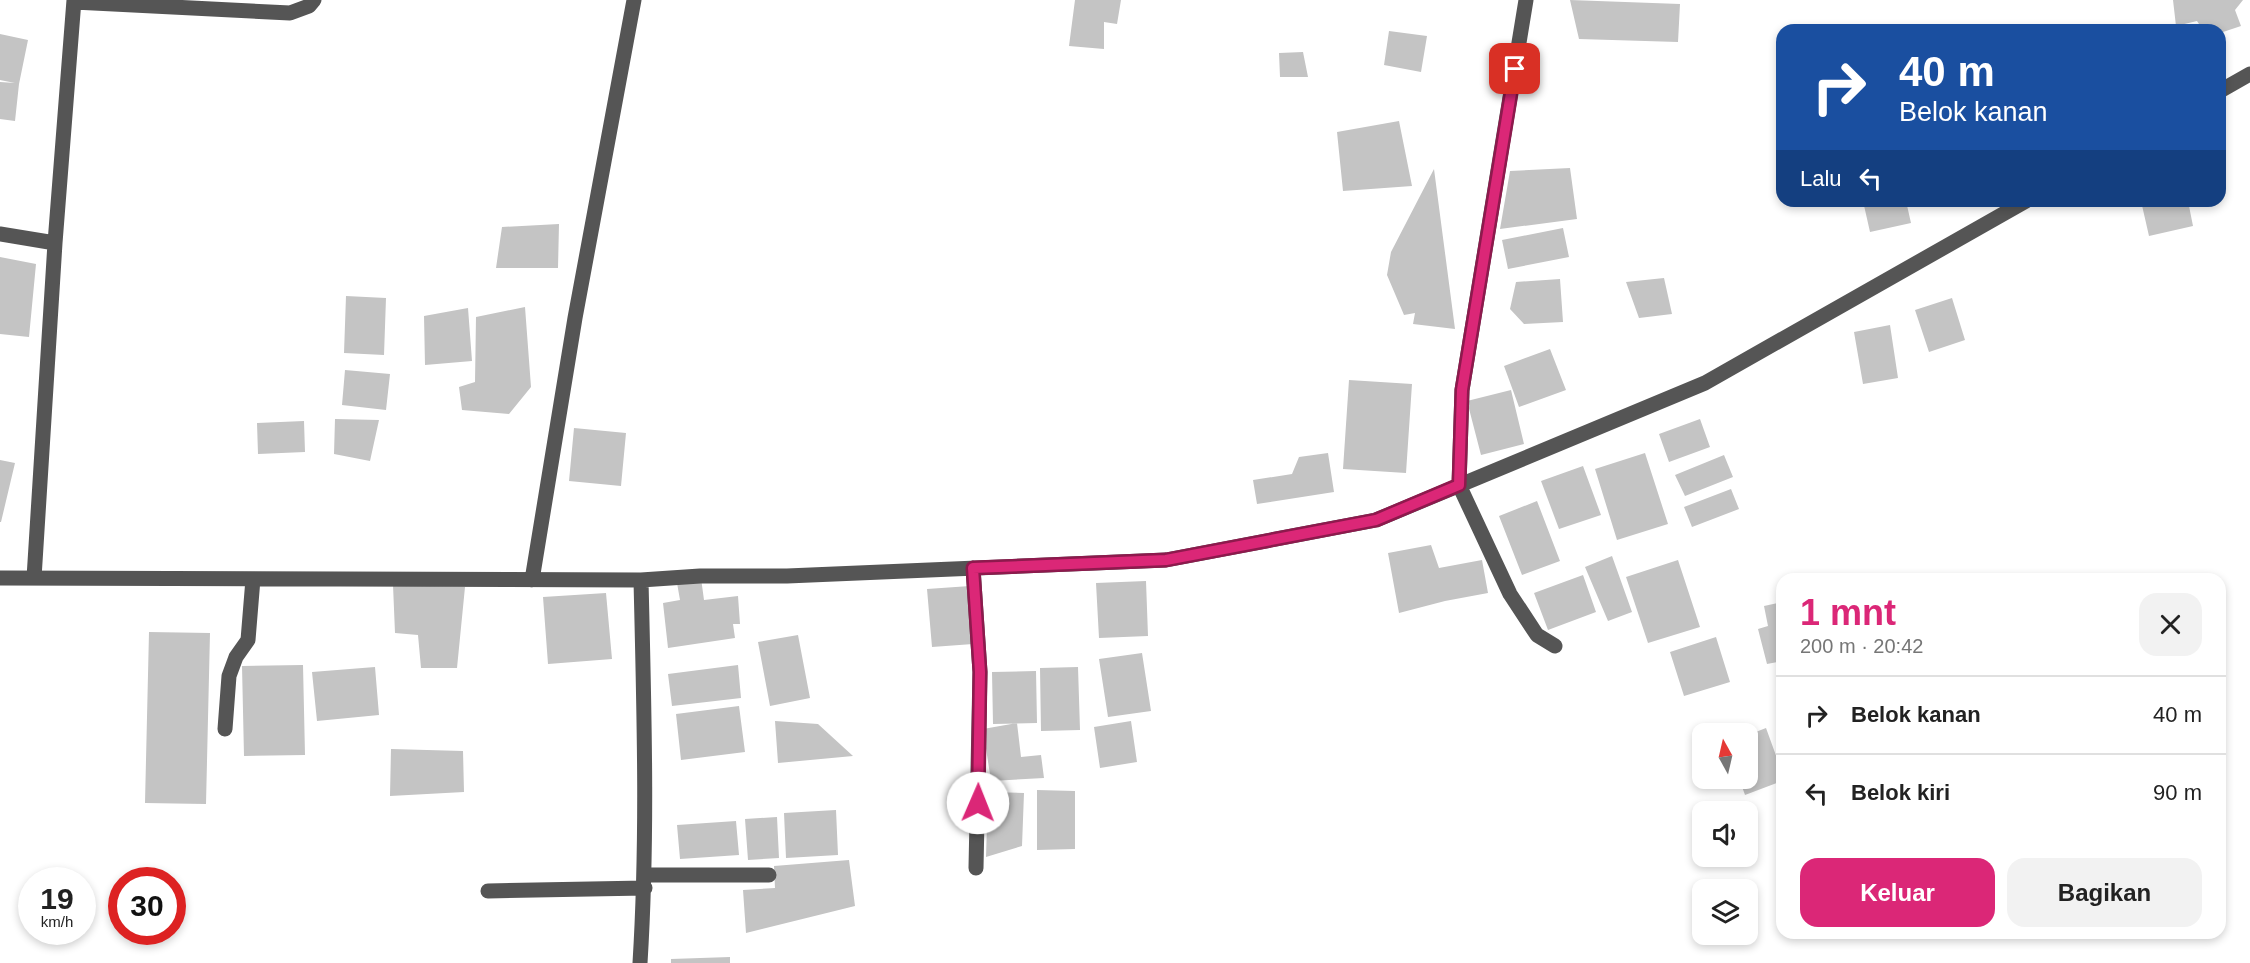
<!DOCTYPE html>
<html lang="id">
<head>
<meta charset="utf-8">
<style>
	body { margin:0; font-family:Helvetica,sans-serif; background:#f2f2f2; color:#222; height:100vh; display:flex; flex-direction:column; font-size:22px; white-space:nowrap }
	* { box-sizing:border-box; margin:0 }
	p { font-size:20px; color:#767676 }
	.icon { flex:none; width:33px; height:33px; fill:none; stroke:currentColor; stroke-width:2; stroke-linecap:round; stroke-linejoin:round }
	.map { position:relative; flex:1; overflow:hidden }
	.sheet { position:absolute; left:1776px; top:573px; width:450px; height:366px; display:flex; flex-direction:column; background:#fff; border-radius:18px; box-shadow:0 3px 9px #0003 }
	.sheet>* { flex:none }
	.hud { position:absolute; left:1776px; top:24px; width:450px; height:183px; border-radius:18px; box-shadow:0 3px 9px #0003; background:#1a4fa0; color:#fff; overflow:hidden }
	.needle { width:39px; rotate:352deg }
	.buttons { position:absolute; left:1692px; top:723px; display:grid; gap:12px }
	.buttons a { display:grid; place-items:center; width:66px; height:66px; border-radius:12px; background:#fff; box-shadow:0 3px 9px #0003; font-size:30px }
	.speed { position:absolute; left:18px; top:867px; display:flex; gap:12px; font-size:30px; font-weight:700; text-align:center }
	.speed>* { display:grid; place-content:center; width:78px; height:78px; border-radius:50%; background:#fff; box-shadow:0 3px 9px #0003; line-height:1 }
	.speed small { font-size:15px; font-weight:400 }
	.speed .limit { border:9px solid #d22; background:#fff; color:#111 }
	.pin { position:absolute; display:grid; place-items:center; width:51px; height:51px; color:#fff; margin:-26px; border-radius:12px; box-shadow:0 3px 9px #0006 }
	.me { position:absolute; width:66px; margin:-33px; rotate:1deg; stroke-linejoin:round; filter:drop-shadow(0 0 4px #0008) }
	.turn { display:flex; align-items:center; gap:21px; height:126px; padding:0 24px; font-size:27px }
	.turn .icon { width:78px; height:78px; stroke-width:2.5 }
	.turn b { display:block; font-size:42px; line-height:51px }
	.then { display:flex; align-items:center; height:57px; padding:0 24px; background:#0003; gap:12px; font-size:22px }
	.round { display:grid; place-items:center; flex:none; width:63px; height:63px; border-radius:18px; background:#f2f2f2 }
	.overview { display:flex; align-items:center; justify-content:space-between; height:102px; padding:0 24px }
	h1 { font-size:36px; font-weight:700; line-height:45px; color:#db2777 }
	.primary-button { display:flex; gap:12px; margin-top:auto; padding:12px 24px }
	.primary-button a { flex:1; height:69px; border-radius:18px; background:#db2777; color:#fff; font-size:24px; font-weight:700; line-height:69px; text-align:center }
	.primary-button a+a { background:#f2f2f2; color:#222 }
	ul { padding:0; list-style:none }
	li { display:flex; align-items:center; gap:18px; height:78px; padding:0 24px; border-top:2px solid #e0e0e0 }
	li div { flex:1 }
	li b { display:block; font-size:22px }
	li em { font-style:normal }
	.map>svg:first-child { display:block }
</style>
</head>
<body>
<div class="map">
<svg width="2250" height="963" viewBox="0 0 2250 963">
	<rect width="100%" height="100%" fill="#fff"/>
	<!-- building -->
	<path fill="#c4c4c4" d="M1075,0H1121L1117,24L1104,22V49L1069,46Z
		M1570,0L1680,4L1678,42L1579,39Z
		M2173,0H2243L2235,10L2241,26L2220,33V30H2203L2197,21L2176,26Z
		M1389,31L1427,36L1421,72L1384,65Z
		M0,34L28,40L19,84L15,121L0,119V82L15,83L0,80Z
		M1303,52L1308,77H1280L1279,53Z
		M1399,121L1412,186L1343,191L1337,132Z
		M1570,168L1577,219L1500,229L1510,171Z
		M1434,169L1455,329L1413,324L1415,313L1404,315L1387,275L1391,252Z
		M1863,201H1906L1911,223L1870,232Z
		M2141,201H2188L2193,226L2149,236Z
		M559,224L558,268H496L502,227Z
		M1563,228L1569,257L1508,269L1502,240Z
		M0,257L36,264L29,337L0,334Z
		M1664,278L1672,314L1639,318L1626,282Z
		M1560,279L1563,322L1524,324L1510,309L1516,282Z
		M346,296L386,298L384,355L344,353Z
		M1952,298L1965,340L1929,352L1915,310Z
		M525,307L531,387L509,414L462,410L459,387L475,382L476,317Z
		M468,308L472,361L425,365L424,316Z
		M1890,325L1898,378L1863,384L1854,332Z
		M1550,349L1566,390L1519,407L1504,366Z
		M345,370L390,374L386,410L342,405Z
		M1349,380L1412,384L1406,473L1343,469Z
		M1511,390L1524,444L1481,455L1467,401Z
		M335,419L379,420L370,461L334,454Z
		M1700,419L1710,447L1669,462L1659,434Z
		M304,421L305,452L258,454L257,423Z
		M574,428L626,433L621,486L569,481Z
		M1328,453L1334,492L1257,504L1253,480L1292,474L1299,457Z
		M1645,453L1668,524L1617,540L1595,469Z
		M1724,455L1733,477L1685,496L1675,475Z
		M0,460L15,463L1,522H0Z
		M1583,466L1601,515L1559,529L1541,481Z
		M1731,489L1739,509L1692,527L1684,507Z
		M1537,501L1560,561L1522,575L1499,516Z
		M1431,545L1439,568L1482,560L1488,593L1445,601L1399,613L1388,553Z
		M1612,556L1632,612L1608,621L1585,567Z
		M1678,560L1700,627L1648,643L1626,577Z
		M1583,575L1596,612L1548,630L1534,593Z
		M701,578L704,600L738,596L740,624H733L735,638L668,648L663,603L680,600L677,583Z
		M1146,581L1148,636L1099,638L1096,583Z
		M393,585L465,587L457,668H421L418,635L395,633Z
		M970,586L973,644L932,647L927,589Z
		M606,593L612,659L548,664L543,597Z
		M1782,602V661L1767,664L1758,629L1768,626L1764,606Z
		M149,632L210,633L206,804L145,803Z
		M798,635L810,698L770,706L758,642Z
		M1716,637L1730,682L1684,696L1670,652Z
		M1142,653L1151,711L1108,717L1099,659Z
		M303,665L305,755L244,756L242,666Z
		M738,665L741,698L672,706L668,674Z
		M375,667L379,715L317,721L312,672Z
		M1078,667L1080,730L1041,731L1040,668Z
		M1036,671L1037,723L993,724L992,672Z
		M739,706L745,752L681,760L676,714Z
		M775,721L818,724L853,756L778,763Z
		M1131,721L1137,762L1100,768L1094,727Z
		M1017,723L1021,757L1041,755L1044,778L991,781L983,729Z
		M1766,728L1782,772V781L1745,795L1739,778H1748V735Z
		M391,749L463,751L464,792L390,796Z
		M1037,790L1075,791V849L1037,850Z
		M988,792L1024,793L1022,846L986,857Z
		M836,810L838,855L786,858L784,813Z
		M777,817L779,858L748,860L745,819Z
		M736,821L739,855L680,859L677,825Z
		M849,860L855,906L746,933L743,890L775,888L774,866Z
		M730,957V963H671V959Z"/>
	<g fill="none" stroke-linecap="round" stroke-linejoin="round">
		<!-- minor -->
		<path stroke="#555" stroke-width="15" d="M1526,0L1462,390L1459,485L1510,594L1537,635L1555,646
			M74,2L290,13L309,6L314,0
			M2220,91L2250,74
			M0,234L55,243
			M973,568L980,672L976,868
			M0,578L641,580L700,576H787L1166,560L1376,520L1705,383L2026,201
			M34,578L55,243L74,0
			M532,580L575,318L634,0
			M225,729L229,676L236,657L248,640L253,579
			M645,875H769
			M488,891L645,888
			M640,963C648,834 644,709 641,580"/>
	</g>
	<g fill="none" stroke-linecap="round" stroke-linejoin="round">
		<!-- route casing -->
		<g stroke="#8e194d" stroke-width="15">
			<path id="route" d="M978,803L980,672L973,568L1166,560L1376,520L1459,485L1462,390L1515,69"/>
		</g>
		<!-- route -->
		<use href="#route" stroke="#db2777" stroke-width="10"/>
	</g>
</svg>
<div class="buttons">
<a><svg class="needle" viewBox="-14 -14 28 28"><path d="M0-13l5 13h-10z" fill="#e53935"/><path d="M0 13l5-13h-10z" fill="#767676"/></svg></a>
<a><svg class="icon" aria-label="sound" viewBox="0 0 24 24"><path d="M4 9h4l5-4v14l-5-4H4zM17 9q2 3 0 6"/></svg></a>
<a><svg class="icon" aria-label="layers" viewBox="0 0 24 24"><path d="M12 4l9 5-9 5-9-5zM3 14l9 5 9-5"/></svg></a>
</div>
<div class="speed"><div>19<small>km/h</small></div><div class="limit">30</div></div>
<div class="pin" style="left:1515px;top:69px;background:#d93025"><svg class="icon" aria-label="arrive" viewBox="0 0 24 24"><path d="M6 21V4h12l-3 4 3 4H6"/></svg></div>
<svg class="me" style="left:978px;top:803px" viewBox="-20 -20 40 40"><circle r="19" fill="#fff"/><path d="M0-13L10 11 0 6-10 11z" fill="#db2777"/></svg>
<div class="hud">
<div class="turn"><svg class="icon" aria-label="right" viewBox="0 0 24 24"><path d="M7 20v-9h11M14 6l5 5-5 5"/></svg><div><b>40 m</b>Belok kanan</div></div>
<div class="then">Lalu<svg class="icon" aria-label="left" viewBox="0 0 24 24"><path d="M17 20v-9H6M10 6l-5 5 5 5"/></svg></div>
</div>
<section class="sheet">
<div class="overview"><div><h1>1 mnt</h1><p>200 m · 20:42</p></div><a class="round"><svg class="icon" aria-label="close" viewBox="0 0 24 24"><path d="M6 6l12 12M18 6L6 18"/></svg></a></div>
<ul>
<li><svg class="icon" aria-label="right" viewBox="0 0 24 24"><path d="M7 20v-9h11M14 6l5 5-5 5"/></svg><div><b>Belok kanan</b></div><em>40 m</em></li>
<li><svg class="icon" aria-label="left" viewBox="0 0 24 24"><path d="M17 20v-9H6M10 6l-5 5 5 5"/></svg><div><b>Belok kiri</b></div><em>90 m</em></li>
</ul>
<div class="primary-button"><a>Keluar</a><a>Bagikan</a></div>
</section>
</div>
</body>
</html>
